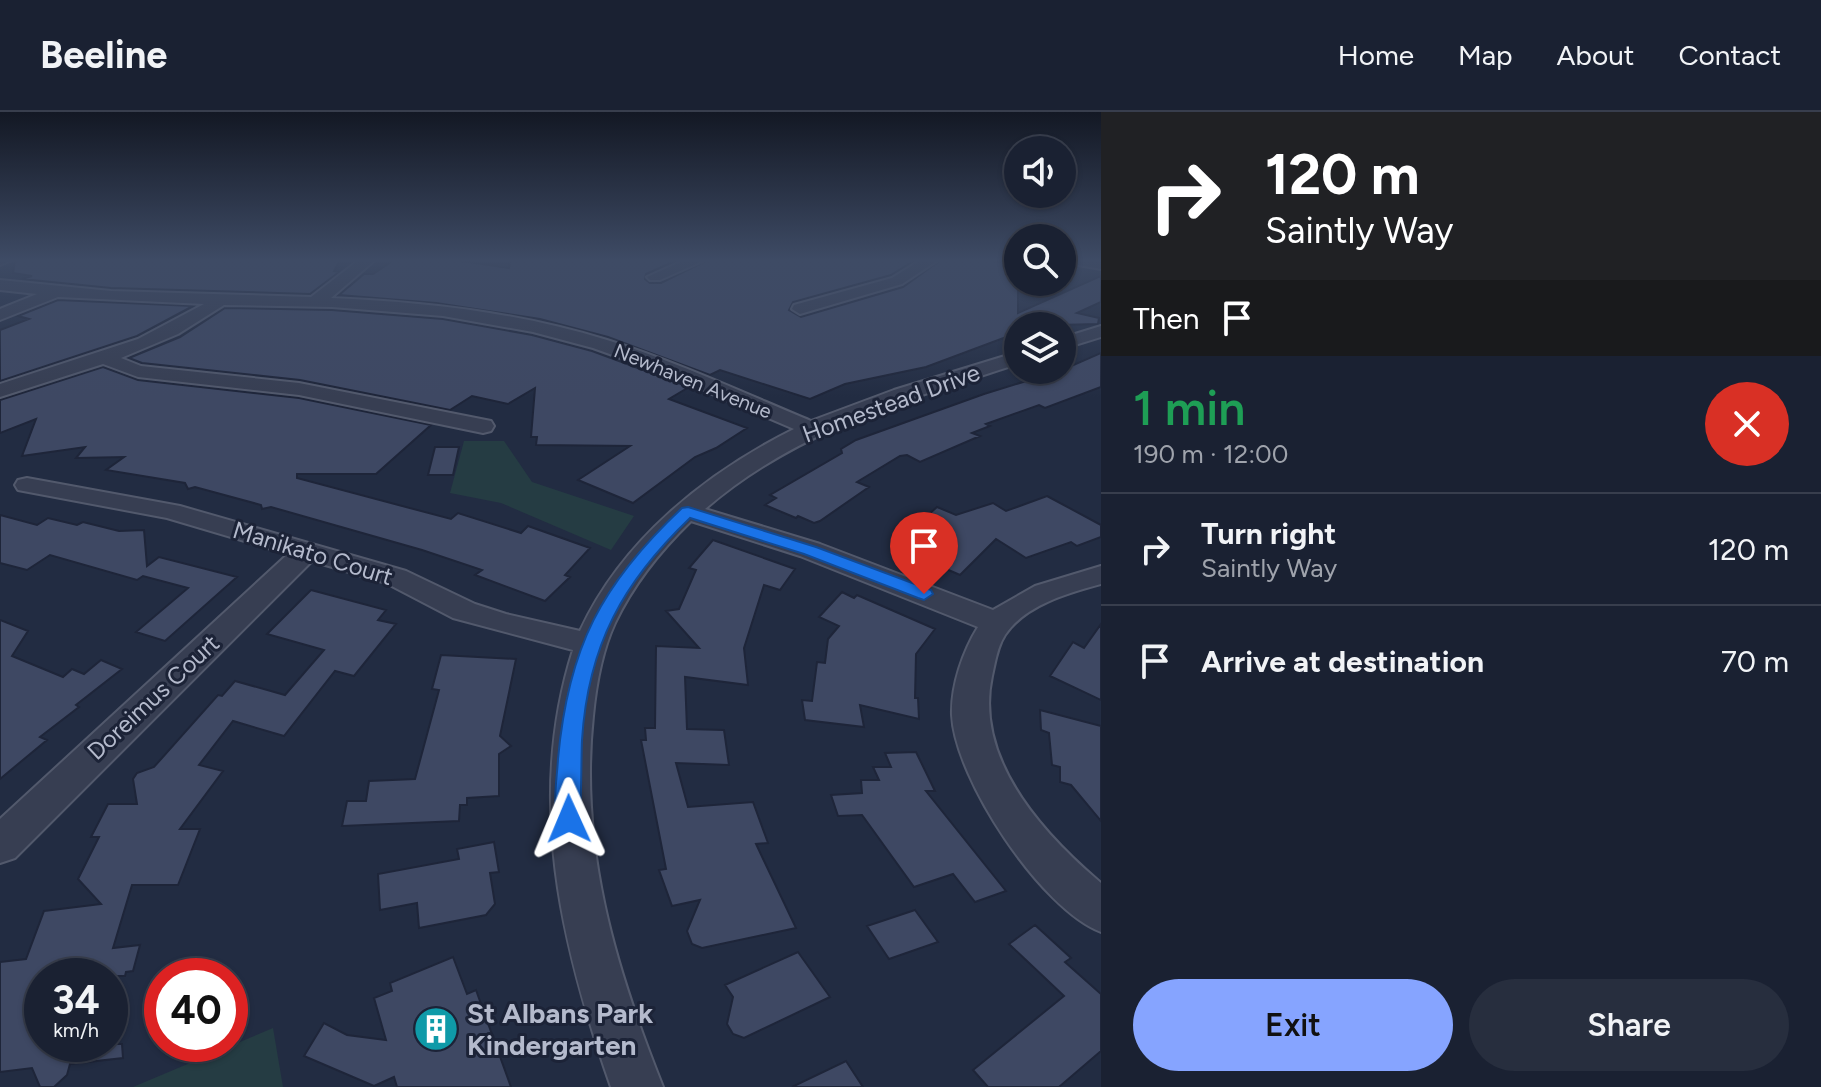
<!DOCTYPE html>
<html lang="en">
<head>
<meta charset="utf-8">
<style>
	body { margin:0; font-family:Figtree,sans-serif; background:#272e3e; color:#f1f3f6; height:100vh; display:flex; flex-direction:column; font-size:30px; white-space:nowrap }
	* { box-sizing:border-box; margin:0 }
	p { font-size:26px; color:#9fa3ac }
	.icon { flex:none; width:44px; height:44px; fill:none; stroke:currentColor; stroke-width:2; stroke-linecap:round; stroke-linejoin:round }
	.map { position:relative; flex:1; overflow:hidden }
	.sheet { display:flex; flex-direction:column; background:#1a2132; width:720px }
	.sheet>* { flex:none }
	.banner { background:#202124; color:#fff; overflow:hidden }
	.controls { position:absolute; left:1004px; top:24px; display:grid; gap:16px }
	.controls a { display:grid; place-items:center; width:72px; height:72px; border-radius:50%; background:#1a2132; box-shadow:0 2px 6px #0004,0 0 0 2px #383e4d; font-size:40px }
	.speed { position:absolute; left:24px; top:846px; display:flex; gap:16px; font-size:40px; font-weight:700; text-align:center }
	.speed>* { display:grid; place-content:center; width:104px; height:104px; border-radius:50%; background:#1a2132; box-shadow:0 2px 6px #0004,0 0 0 2px #383e4d; line-height:1 }
	.speed small { font-size:20px; font-weight:400 }
	.speed .limit { border:12px solid #d22; background:#fff; color:#111 }
	.pin { position:absolute; display:grid; place-items:center; width:68px; height:68px; color:#fff; margin:-82px -34px; border-radius:50% 50% 50% 0; rotate:-45deg; box-shadow:0 0 8px #0007 }
	.pin .icon { rotate:45deg }
	.me { position:absolute; width:88px; margin:-44px; rotate:359deg; stroke-linejoin:round; filter:drop-shadow(0 0 6px #0008) }
	.turn { display:flex; align-items:center; gap:28px; height:168px; padding:0 32px; font-size:36px }
	.turn .icon { width:104px; height:104px; stroke-width:2.5 }
	.turn b { display:block; font-size:56px; line-height:68px }
	.then { display:flex; align-items:center; height:76px; padding:0 32px; background:#0003; gap:16px; font-size:30px }
	.round { display:grid; place-items:center; flex:none; width:84px; height:84px; border-radius:42px; background:#272e3e }
	.summary { display:flex; align-items:center; justify-content:space-between; height:136px; padding:0 32px }
	h1 { font-size:48px; font-weight:600; line-height:60px; color:#1e9e55 }
	.button { display:flex; gap:16px; margin-top:auto; padding:16px 32px }
	.button a { flex:1; height:92px; border-radius:48px; background:#86a4ff; color:#111; font-size:32px; font-weight:600; line-height:92px; text-align:center }
	.button a+a { background:#272e3e; color:#f1f3f6 }
	ul { padding:0; list-style:none }
	li { display:flex; align-items:center; gap:24px; height:112px; padding:0 32px; border-top:2px solid #383e4d }
	li div { flex:1 }
	li b { display:block; font-size:30px }
	li em { font-style:normal }
	header { display:flex; align-items:center; gap:48px; box-sizing:border-box; height:112px; padding:0 40px; background:#1a2132; border-bottom:2px solid #383e4d }
	header strong { font-size:38px }
	nav { display:flex; gap:44px; margin-inline-start:auto; font-size:28px }
	main { display:flex; flex:1; min-height:0 }
	.map>svg:first-child { display:block }
</style>
</head>
<body>
<header>
<strong>Beeline</strong>
<nav><a>Home</a><a>Map</a><a>About</a><a>Contact</a></nav>
</header>
<main>
<div class="map">
<svg width="1101" height="975" viewBox="0 0 1101 975">
	<rect width="100%" height="100%" fill="#222c42"/>
	<!-- green -->
	<path fill="#253c43" d="M464,329H504L532,370L634,404L611,438L501,391L450,381Z
		M273,916L283,975H133Z"/>
	<!-- building -->
	<path fill="#3e4863" stroke="#1e2539" stroke-width="2" d="M15,148H340L334,159L339,160L310,182L111,176L22,167L32,164L13,161Z
		M394,148H456L509,156L510,148H677L646,162L645,167L650,171H661L708,148H915L891,163L793,190L789,198L801,205L903,175L941,148H989L1018,153V201L1101,164V190L1077,201L1099,206L1098,212L1018,214V229L1006,225L926,255L845,272L810,287L720,258L710,263L608,225L540,207L436,191L339,183L364,162H373Z
		M58,188L193,194L137,224L0,269V218L29,207L18,204Z
		M225,196L332,198L443,207L532,223L592,239L689,275L669,287L747,316L716,336L695,345L633,391L578,368L630,334L536,333L537,325H531L535,276L508,292L472,284L450,298L300,268L142,251L129,246L180,225Z
		M1101,241V275L1045,296L1039,293L986,312L990,314L972,321L980,324L920,350L907,343L900,344L857,370L869,375L820,409L814,411L798,404L796,406L765,393L776,386L770,383L842,341L841,337L856,328L984,282L1062,258Z
		M103,255L138,268L299,286L431,313L376,362H297V366L451,407L458,401L521,421L528,414L590,436L565,463L570,465L545,489L475,463L482,458L422,438L271,395L262,397L261,393L195,375L188,377L185,371L106,358L124,345L76,346L85,335L22,344L36,307L0,321V288Z
		M435,335H459L453,363H428Z
		M1047,384L1101,413V425L1077,434L1071,430L1026,446L996,427L960,463L893,434L937,395L956,403L993,391L1006,399Z
		M0,403L37,413L48,406L77,413L83,410L119,419L144,418L147,454L159,445L237,465L165,529L136,520L188,476L143,464L137,468L50,443L27,458L0,451Z
		M713,428L795,457L780,478L764,473L744,536L748,573L685,565L687,617L724,618L729,653L676,651L688,695L753,690L768,731L756,732L796,816L702,836L692,832L687,819L700,788L672,794L659,758L666,757L641,628H646L645,616H655L656,534L699,536L666,499L679,497L696,458L689,456Z
		M311,478L386,498L378,508L396,512L354,564L335,559L284,624L233,609L199,653L223,659L180,717H200L178,773H132L113,836L140,833L133,859L126,860L125,864H42V932H122L123,946L70,952L67,963L54,975H40L32,956L0,960V850L26,847L44,799L101,792L78,767L99,725H91L108,692H137L133,667L137,661L154,655L218,583L222,584L235,569L285,583L324,538L267,522Z
		M842,480L854,486L857,483L935,517L916,542L915,586H918L919,607L860,593L864,615L805,608L802,588L812,589L817,550L825,551L828,527L839,514L819,505Z
		M0,508L28,519L12,544L63,565L72,557L84,562L101,548L122,557L76,593L79,595L40,625L47,628L0,667Z
		M1101,512V588L1050,564L1073,530L1084,536Z
		M441,543L516,547L500,624L511,634L499,642V684L467,686V693H460L459,709L342,714L347,689H366L369,669L415,667L439,578L432,577Z
		M1040,598L1101,614V709L1071,673L1060,670V655L1052,653L1049,621L1041,618Z
		M916,640L935,679H926L1006,779L975,790L953,762L914,775L862,703L838,704L831,683L862,681L861,668H879L873,655H891L885,641Z
		M494,730L499,760L490,761L495,792L486,803L419,816L417,791L380,798L378,762L459,747L457,737Z
		M915,798L938,830L889,847L867,814Z
		M1035,813L1071,846L1065,850L1101,882V939L1059,975H988L973,958L1064,884L1009,832Z
		M798,840L830,885L744,926L733,922L727,912L733,885L725,873Z
		M453,845L467,882L476,878L511,975H397L394,965L374,974L304,944L324,911L347,923L386,928L374,886L392,879L390,871Z
		M846,949L863,975H792Z"/>
	<g fill="none" stroke-linecap="round" stroke-linejoin="round">
		<!-- minor casing -->
		<g stroke="#52596c" stroke-width="4">
			<path id="minor" d="M0,148H12L0,153Z
				M359,148H375L331,186C424,190 517,200 607,228C677,250 744,281 811,309L894,278L1018,240V252C906,288 796,318 705,397L820,432L993,498L1035,474L1101,454V472C1068,481 1025,493 1005,523C997,535 995,551 992,564C974,647 1042,721 1101,771V820C1041,797 955,667 952,603C951,574 963,539 978,515L800,444L691,409C660,439 634,471 615,511C602,539 596,573 593,604C579,735 615,855 663,975H611C561,833 526,686 573,538L453,506L386,471L312,449L15,746L0,751V707L288,442L167,406L18,378L15,373L18,368L27,366L180,394L406,459L475,492L506,502L580,519C622,428 706,361 794,317L663,261L593,236L533,220L443,204L332,195L224,193L178,222L121,246L141,254L299,271L491,309L494,314L491,319L483,321L299,283L138,265L103,252L0,285V272L138,227L204,192L58,185L0,208V197L37,182L0,178V168L111,179L311,185Z
				M685,148H705L660,168H650L647,165Z
				M921,148H938L902,172L800,202L792,197L794,193L892,166Z
				M1065,148L1101,149V157L1067,151Z
				M1101,214V225L1062,237V226Z"/>
		</g>
		<!-- minor -->
		<use href="#minor" fill="#373e52" fill-rule="evenodd"/>
	</g>
	<!-- sky -->
	<linearGradient id="sky" x2="0" y2="1"><stop stop-color="#131824"/><stop offset="0.52" stop-color="#3e4b65"/><stop offset="1" stop-color="#3e4b65" stop-opacity="0"/></linearGradient>
	<rect width="1101" height="285" fill="url(#sky)"/>
	<!-- route -->
	<path fill="#1a73e8" stroke="#114b97" stroke-width="2" d="M688,395L816,435L931,478L933,482L924,488L918,486L804,442L690,406C623,470 588,533 582,628C581,644 582,705 578,714L569,717L561,714C551,694 557,669 558,647C568,536 601,472 682,396Z"/>
	<!-- icons -->
	<defs>
		<g id="building-disc" transform="scale(2.3)"><circle r="9.5" fill="#0f9aa8" stroke="#1c2337"/><path d="M-4-6H4V6H1V3H-1V6H-4ZM-2.5-4.3h1.7v1.8h-1.7ZM.8-4.3h1.7v1.8H.8ZM-2.5-1h1.7V.8h-1.7ZM.8-1h1.7V.8H.8Z" fill="#fff"/></g>
	</defs>
	<g fill-rule="evenodd">
		<use href="#building-disc" x="436" y="917"/>
	</g>
	<g text-anchor="middle" dominant-baseline="central" stroke-width="6" stroke-linejoin="round" paint-order="stroke">
		<!-- far-street labels -->
		<g font-size="20" fill="#b4bacc" stroke="#1c2337">
			<text transform="translate(693 269) rotate(22)">Newhaven Avenue</text>
		</g>
		<!-- street labels -->
		<g font-size="24" fill="#b4bacc" stroke="#1c2337">
			<text transform="translate(891 291) rotate(-20)">Homestead Drive</text>
			<text transform="translate(313 441) rotate(17)">Manikato Court</text>
			<text transform="translate(153 585) rotate(-43)">Doreimus Court</text>
		</g>
		<!-- near-poi labels -->
		<g font-size="28" font-weight="bold" fill="#b4bacc" stroke="#1c2337" text-anchor="start">
			<text x="467" y="901">St Albans Park<tspan x="467" dy="32">Kindergarten</tspan></text>
		</g>
	</g>
</svg>
<div class="controls">
<a><svg class="icon" aria-label="sound" viewBox="0 0 24 24"><path d="M4 9h4l5-4v14l-5-4H4zM17 9q2 3 0 6"/></svg></a>
<a><svg class="icon" aria-label="search" viewBox="0 0 24 24"><circle cx="10" cy="10" r="6"/><path d="M15 15l6 6"/></svg></a>
<a><svg class="icon" aria-label="layers" viewBox="0 0 24 24"><path d="M12 4l9 5-9 5-9-5zM3 14l9 5 9-5"/></svg></a>
</div>
<div class="speed"><div>34<small>km/h</small></div><div class="limit">40</div></div>
<div class="pin" style="left:924px;top:482px;background:#d93025"><svg class="icon" aria-label="arrive" viewBox="0 0 24 24"><path d="M6 21V4h12l-3 4 3 4H6"/></svg></div>
<svg class="me" style="left:569px;top:707px" viewBox="-20 -20 40 40"><path d="M0-17L14 15 0 8-14 15z" fill="#1a73e8" stroke="#fff" stroke-width="4"/></svg>
</div>
<section class="sheet">
<div class="banner">
<div class="turn"><svg class="icon" aria-label="right" viewBox="0 0 24 24"><path d="M7 20v-9h11M14 6l5 5-5 5"/></svg><div><b>120 m</b>Saintly Way</div></div>
<div class="then">Then<svg class="icon" aria-label="arrive" viewBox="0 0 24 24"><path d="M6 21V4h12l-3 4 3 4H6"/></svg></div>
</div>
<div class="summary"><div><h1>1 min</h1><p>190 m · 12:00</p></div><a class="round" style="background:#d93025;color:#fff"><svg class="icon" aria-label="close" viewBox="0 0 24 24"><path d="M6 6l12 12M18 6L6 18"/></svg></a></div>
<ul>
<li><svg class="icon" aria-label="right" viewBox="0 0 24 24"><path d="M7 20v-9h11M14 6l5 5-5 5"/></svg><div><b>Turn right</b><p>Saintly Way</p></div><em>120 m</em></li>
<li><svg class="icon" aria-label="arrive" viewBox="0 0 24 24"><path d="M6 21V4h12l-3 4 3 4H6"/></svg><div><b>Arrive at destination</b></div><em>70 m</em></li>
</ul>
<div class="button"><a>Exit</a><a>Share</a></div>
</section>
</main>
</body>
</html>
